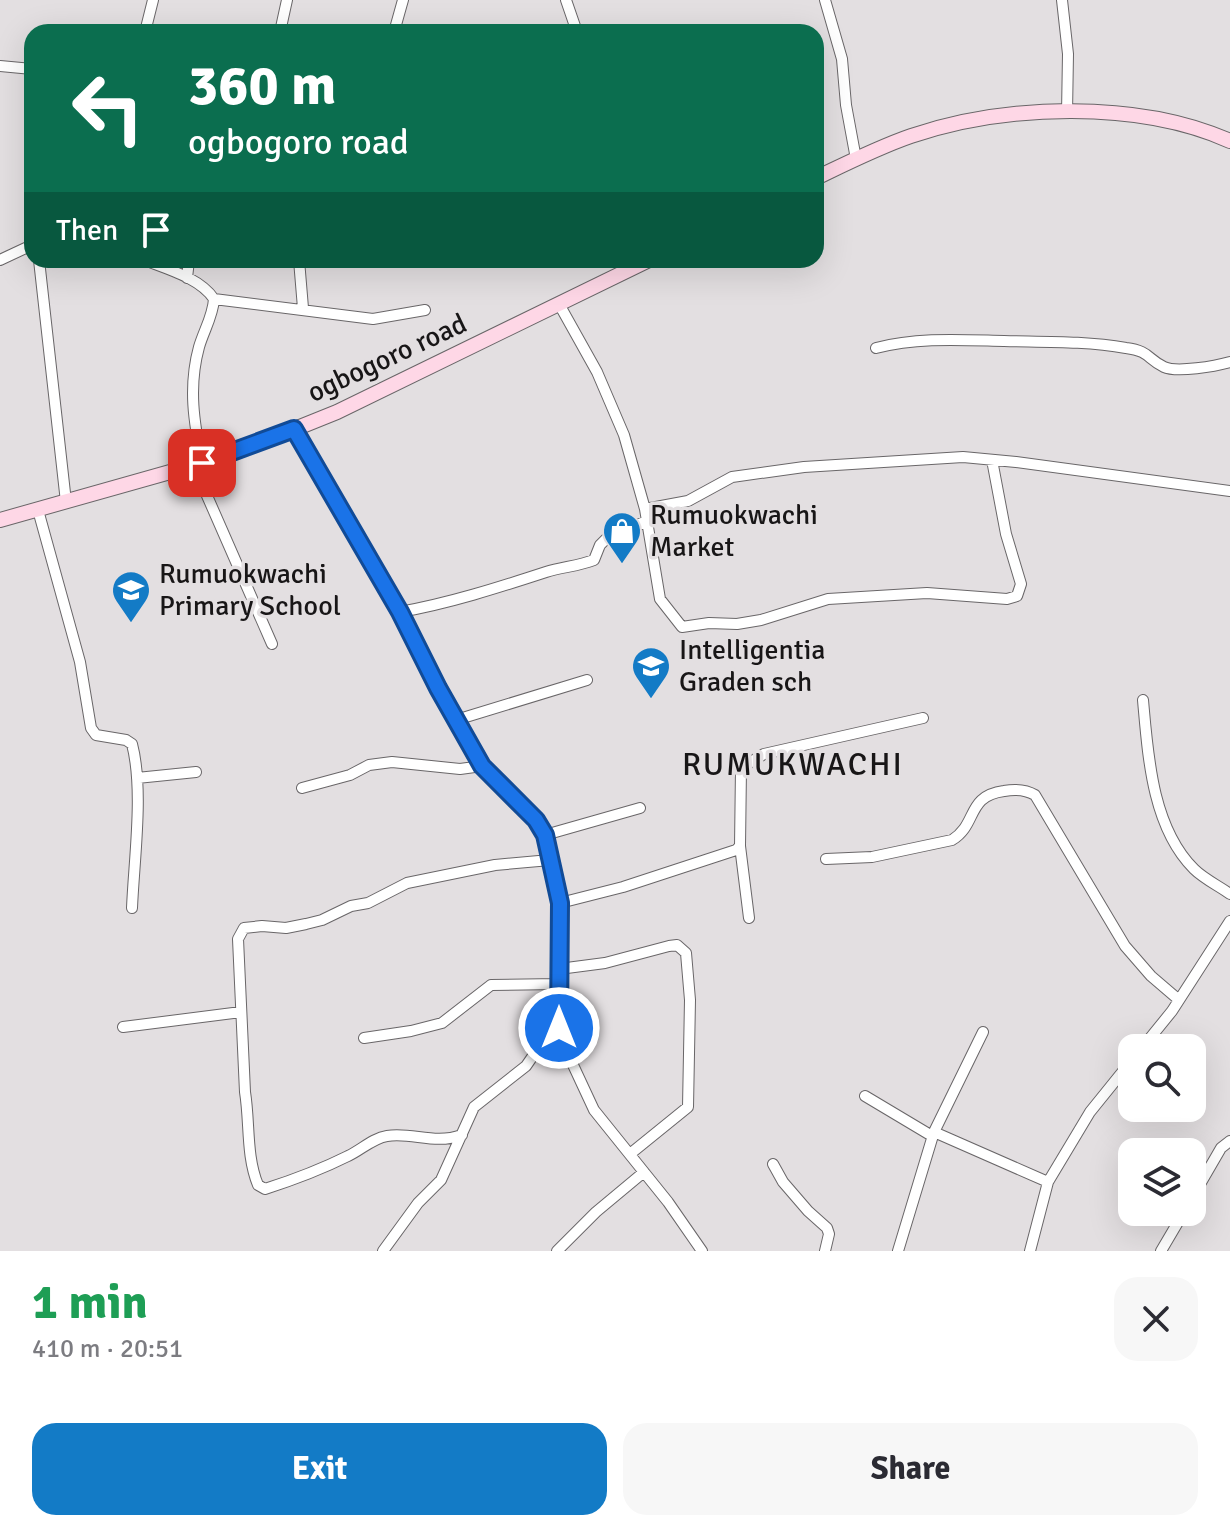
<!DOCTYPE html>
<html lang="en">
<head>
<meta charset="utf-8">
<style>
	body { margin:0; font-family:Signika,sans-serif; background:#f7f7f7; color:#2b2b33; height:100vh; display:flex; flex-direction:column; font-size:30px; white-space:nowrap }
	* { box-sizing:border-box; margin:0 }
	p { font-size:26px; color:#7c7c81 }
	.icon { flex:none; width:44px; height:44px; fill:none; stroke:currentColor; stroke-width:2; stroke-linecap:round; stroke-linejoin:round }
	.map { position:relative; height:1251px; overflow:hidden }
	.drawer { display:flex; flex-direction:column; background:#fff; flex:1 }
	.drawer>* { flex:none }
	.guide { position:absolute; left:24px; top:24px; width:800px; height:244px; border-radius:24px; box-shadow:0 8px 32px #0002; background:#0b6e4f; color:#fff; overflow:hidden }
	.buttons { position:absolute; left:1118px; top:1034px; display:grid; gap:16px }
	.buttons a { display:grid; place-items:center; width:88px; height:88px; border-radius:16px; background:#fff; box-shadow:0 8px 32px #0002; font-size:40px }
	.pin { position:absolute; display:grid; place-items:center; width:68px; height:68px; color:#fff; margin:-34px; border-radius:16px; box-shadow:0 4px 12px #0006 }
	.me { position:absolute; width:88px; margin:-44px; rotate:0deg; stroke-linejoin:round; filter:drop-shadow(0 0 6px #0008) }
	.turn { display:flex; align-items:center; gap:28px; height:168px; padding:0 32px; font-size:36px }
	.turn .icon { width:104px; height:104px; stroke-width:2.5 }
	.turn b { display:block; font-size:56px; line-height:68px }
	.then { display:flex; align-items:center; height:76px; padding:0 32px; background:#0003; gap:16px; font-size:30px }
	.round { display:grid; place-items:center; flex:none; width:84px; height:84px; border-radius:24px; background:#f7f7f7 }
	.summary { display:flex; align-items:center; justify-content:space-between; height:136px; padding:0 32px }
	h1 { font-size:48px; font-weight:800; line-height:60px; color:#1e9e55 }
	.action { display:flex; gap:16px; margin-top:auto; padding:16px 32px }
	.action a { flex:1; height:92px; border-radius:24px; background:#137bc6; color:#fff; font-size:32px; font-weight:800; line-height:92px; text-align:center }
	.action a+a { background:#f7f7f7; color:#2b2b33 }
	.map>svg:first-child { display:block }
</style>
</head>
<body>
<div class="map">
<svg width="1230" height="1251" viewBox="0 0 1230 1251">
	<rect width="100%" height="100%" fill="#e3dfe1"/>
	<g fill="none" stroke-linecap="round" stroke-linejoin="round">
		<!-- street casing -->
		<g stroke="#696668" stroke-width="12">
			<path id="street" d="M566,0L577,32
				M825,0L842,59L846,105L856,159
				M1062,0L1068,54L1067,113
				M145,32L153,0
				M280,32L287,0
				M394,32L403,0
				M0,66L32,69
				M0,260L32,245
				M39,260L66,502
				M144,260C167,269 200,278 214,299C213,316 204,330 199,347C188,387 194,423 202,463
				M299,260L303,308
				M187,278L189,260
				M214,299L373,319L425,310
				M559,304L597,372L624,435L645,509L660,599L682,627L709,623L737,624L761,620L828,599L927,593L1007,599L1017,596L1021,584L1006,534L992,460
				M876,348C918,337 961,340 1004,341C1045,342 1086,341 1126,348C1150,351 1147,359 1164,367C1177,373 1216,366 1230,362
				M294,429L400,612L438,688L482,766L536,820L545,835L560,903L559,1028L567,1052L594,1110L668,1202L702,1251
				M194,466L272,644
				M645,509L688,501L732,477L804,467L963,457L1016,462L1230,491
				M38,510L80,662L91,728L96,735L126,740L132,744C144,790 134,859 132,908
				M400,612C450,603 497,588 546,572C562,567 579,566 594,560L600,545L609,536L647,521
				M1143,700C1148,756 1152,827 1194,869C1204,879 1219,886 1230,894
				M456,720L587,680
				M137,778L196,772
				M302,788L350,775L369,765L392,762L460,769L482,766
				M545,835L640,808
				M826,859L872,857L952,840C978,824 966,796 1004,791C1015,789 1025,789 1035,795L1125,946L1151,976L1179,1000
				M560,903L623,887L736,850L740,846
				M749,918L740,846L741,768L764,754L923,718
				M559,969L605,963L669,946L677,945L686,953L690,1000L688,1107L630,1154
				M123,1027L241,1012
				M364,1038L411,1031L442,1023L491,985L559,984
				M1142,1048L1172,1011L1230,921
				M865,1096L932,1136
				M934,1132L1048,1182
				M462,1135C434,1145 413,1132 387,1136C373,1138 361,1150 348,1156C322,1169 293,1180 265,1189L258,1185C246,1156 250,1123 245,1092L238,939L244,928L262,926L286,928L306,924L322,920L351,906L368,903L407,883L495,865L550,860
				M773,1164L783,1182L808,1211L827,1228L829,1234L825,1251
				M1192,1198L1221,1148L1230,1141
				M383,1251L418,1203L441,1180L474,1107L526,1066L546,1037L559,1028
				M557,1251L596,1212L644,1172
				M898,1251L934,1132L983,1032
				M1030,1251L1048,1182L1090,1112L1132,1060
				M1161,1251L1184,1212"/>
		</g>
		<!-- secondary casing -->
		<g stroke="#696668" stroke-width="16">
			<path id="secondary" d="M816,178C847,163 879,147 911,136C1006,104 1138,100 1230,141
				M0,520L202,463L270,439L337,412L649,260"/>
		</g>
		<!-- street -->
		<use href="#street" stroke="#fff" stroke-width="10"/>
		<!-- secondary -->
		<use href="#secondary" stroke="#fed7e6" stroke-width="14"/>
	</g>
	<g fill="none" stroke-linecap="round" stroke-linejoin="round">
		<!-- route casing -->
		<g stroke="#114b97" stroke-width="20">
			<path id="route" d="M202,463L294,429L400,612L438,688L482,766L536,820L545,835L560,903L559,1028"/>
		</g>
		<!-- route -->
		<use href="#route" stroke="#1a73e8" stroke-width="14"/>
	</g>
	<!-- icons -->
	<defs>
		<g id="shop-pin" transform="scale(2)"><path d="M0 17L-7.5 6A9.5 9.5 0 1 1 7.5 6Z" fill="#137bc6" stroke="#e3dfe1"/><path d="M-5-2.5h2.3a2.7 3.5 0 0 1 5.4 0H5L5.5 6h-11ZM-1.5-2.5h3a1.5 2.3 0 0 0-3 0Z" fill="#fff"/></g>
		<g id="school-pin" transform="scale(2)"><path d="M0 17L-7.5 6A9.5 9.5 0 1 1 7.5 6Z" fill="#137bc6" stroke="#e3dfe1"/><path d="M0-5L7-2L0 1L-7-2ZM-4 1L0 2.5L4 1V4Q0 6-4 4Z" fill="#fff"/></g>
	</defs>
	<g fill-rule="evenodd">
		<use href="#shop-pin" x="622" y="531"/>
		<use href="#school-pin" x="131" y="590"/>
		<use href="#school-pin" x="651" y="666"/>
	</g>
	<g text-anchor="middle" dominant-baseline="central" stroke-width="7" stroke-linejoin="round" paint-order="stroke">
		<!-- street labels -->
		<g font-size="28" fill="#181617" stroke="#e3dfe1">
			<text transform="translate(387 358) rotate(-25)">ogbogoro road</text>
		</g>
		<!-- poi labels -->
		<g font-size="28" fill="#181617" stroke="#e3dfe1" text-anchor="start">
			<text x="650" y="515">Rumuokwachi<tspan x="650" dy="32">Market</tspan></text>
			<text x="159" y="574">Rumuokwachi<tspan x="159" dy="32">Primary School</tspan></text>
			<text x="679" y="650">Intelligentia<tspan x="679" dy="32">Graden sch</tspan></text>
		</g>
		<!-- quarter labels -->
		<g font-size="32" letter-spacing="2" fill="#181617" stroke="#e3dfe1">
			<text x="793" y="764">RUMUKWACHI</text>
		</g>
	</g>
</svg>
<div class="buttons">
<a><svg class="icon" aria-label="search" viewBox="0 0 24 24"><circle cx="10" cy="10" r="6"/><path d="M15 15l6 6"/></svg></a>
<a><svg class="icon" aria-label="layers" viewBox="0 0 24 24"><path d="M12 4l9 5-9 5-9-5zM3 14l9 5 9-5"/></svg></a>
</div>
<div class="pin" style="left:202px;top:463px;background:#d93025"><svg class="icon" aria-label="arrive" viewBox="0 0 24 24"><path d="M6 21V4h12l-3 4 3 4H6"/></svg></div>
<svg class="me" style="left:559px;top:1028px" viewBox="-20 -20 40 40"><circle r="17" fill="#1a73e8" stroke="#fff" stroke-width="3"/><path d="M0-11L8 9 0 5-8 9z" fill="#fff"/></svg>
<div class="guide">
<div class="turn"><svg class="icon" aria-label="left" viewBox="0 0 24 24"><path d="M17 20v-9H6M10 6l-5 5 5 5"/></svg><div><b>360 m</b>ogbogoro road</div></div>
<div class="then">Then<svg class="icon" aria-label="arrive" viewBox="0 0 24 24"><path d="M6 21V4h12l-3 4 3 4H6"/></svg></div>
</div>
</div>
<section class="drawer">
<div class="summary"><div><h1>1 min</h1><p>410 m · 20:51</p></div><a class="round"><svg class="icon" aria-label="close" viewBox="0 0 24 24"><path d="M6 6l12 12M18 6L6 18"/></svg></a></div>
<div class="action"><a>Exit</a><a>Share</a></div>
</section>
</body>
</html>
